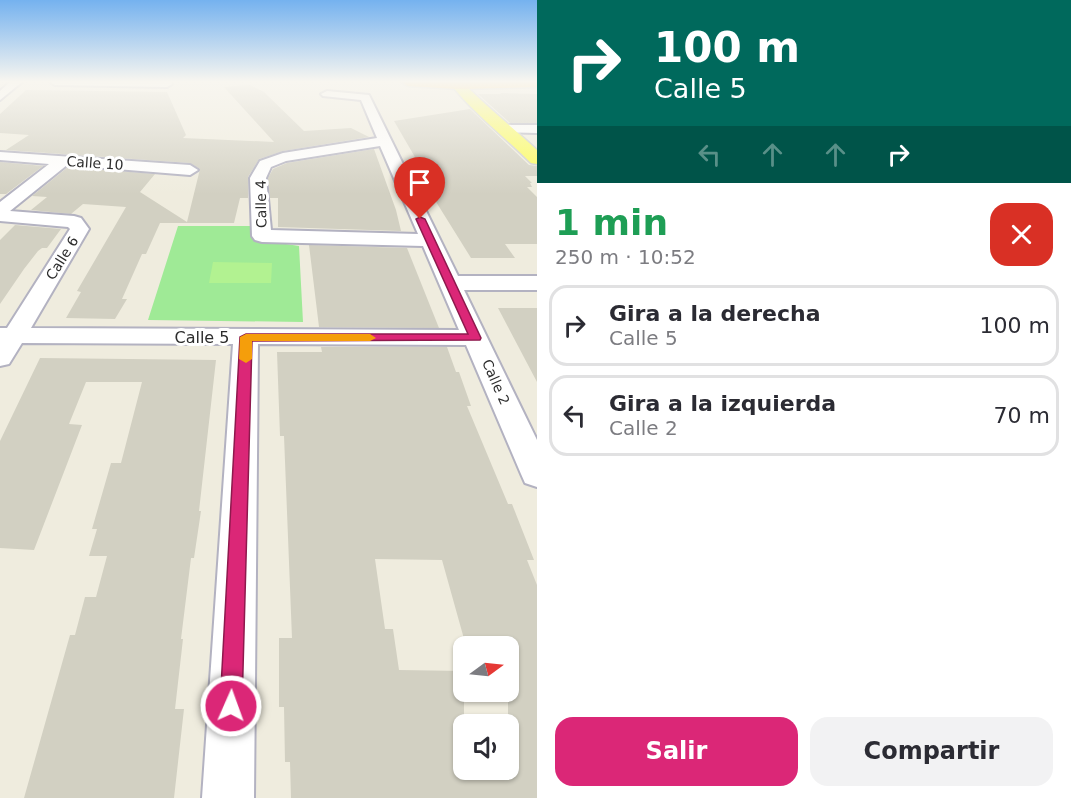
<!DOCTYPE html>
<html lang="es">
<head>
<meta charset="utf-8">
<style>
	body { margin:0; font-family:"DejaVu Sans",sans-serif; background:#f2f2f3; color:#2b2b33; height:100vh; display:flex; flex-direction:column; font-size:22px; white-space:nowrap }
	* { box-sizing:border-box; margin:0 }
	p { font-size:20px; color:#7c7c81 }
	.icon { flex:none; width:33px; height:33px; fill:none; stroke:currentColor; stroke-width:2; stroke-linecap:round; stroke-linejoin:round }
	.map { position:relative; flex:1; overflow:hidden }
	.panel { display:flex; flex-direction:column; background:#fff; width:534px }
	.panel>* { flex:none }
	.top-card { background:#00695c; color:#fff; overflow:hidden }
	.needle { width:39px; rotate:75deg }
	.fabs { position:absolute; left:453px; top:636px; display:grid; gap:12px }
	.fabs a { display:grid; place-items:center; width:66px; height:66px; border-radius:12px; background:#fff; box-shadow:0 2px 4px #0004; font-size:30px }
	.pin { position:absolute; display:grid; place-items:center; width:51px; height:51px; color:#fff; margin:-62px -26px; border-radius:50% 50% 50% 0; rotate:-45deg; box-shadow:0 0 6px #0007 }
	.pin .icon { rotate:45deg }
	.me { position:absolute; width:66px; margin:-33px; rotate:2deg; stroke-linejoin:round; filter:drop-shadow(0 0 4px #0008) }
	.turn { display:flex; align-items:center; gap:21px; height:126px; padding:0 18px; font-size:27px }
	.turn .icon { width:78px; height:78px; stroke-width:2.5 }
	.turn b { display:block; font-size:42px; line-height:51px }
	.lanes { display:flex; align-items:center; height:57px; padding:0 18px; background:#0003; justify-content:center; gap:30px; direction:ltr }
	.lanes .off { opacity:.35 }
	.round { display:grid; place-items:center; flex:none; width:63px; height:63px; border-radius:18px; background:#f2f2f3 }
	.head { display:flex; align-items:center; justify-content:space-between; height:102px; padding:0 18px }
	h1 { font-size:36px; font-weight:700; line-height:45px; color:#1e9e55 }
	.primary-button { display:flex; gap:12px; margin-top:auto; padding:12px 18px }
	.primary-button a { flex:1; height:69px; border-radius:18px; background:#db2777; color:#fff; font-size:24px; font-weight:700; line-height:69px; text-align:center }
	.primary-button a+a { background:#f2f2f3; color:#2b2b33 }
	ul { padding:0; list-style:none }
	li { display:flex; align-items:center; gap:18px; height:81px; margin:0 12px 9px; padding:0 6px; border:3px solid #e1e1e2; border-radius:18px }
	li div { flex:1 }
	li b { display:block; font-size:22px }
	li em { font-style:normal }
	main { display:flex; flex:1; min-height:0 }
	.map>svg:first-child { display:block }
</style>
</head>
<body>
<main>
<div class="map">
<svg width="537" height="798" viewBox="0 0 537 798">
	<rect width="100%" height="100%" fill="#efecde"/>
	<!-- green -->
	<path fill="#9fea96" d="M178,226H254V239L299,246L303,322L148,320Z"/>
	<!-- pitch -->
	<path fill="#b2f291" d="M213,262L272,263L271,283H209Z"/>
	<!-- building -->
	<path fill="#d2d0c2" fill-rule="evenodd" d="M250,85L264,92L304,131L351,128L369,137L283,151L259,159L248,177V198H240L234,223H160L146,254H142L122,299H127L115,319L66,318L81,292L77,291L126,207L83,204L71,214L31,210L47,197L32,196L68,167L155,174L140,192L187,222L200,169L190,163L6,150L29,135L0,133V114L26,90L167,92L186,135L183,138L274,142L224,87Z
		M500,93L537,94V123H510L478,94H501Z
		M470,109L529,165L537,166V176H525L532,183H530L532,187H527L537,197V244H505L515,258H471L433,197L415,162L419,164L394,121Z
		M374,149L396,210L401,231L278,227V198H270L268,178L273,169L287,163Z
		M0,162L43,166L6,194H0Z
		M15,225L61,229L47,248H42L38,251L24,269L0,304V240Z
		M309,245L407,248L439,328L319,327Z
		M498,308H537V382Z
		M321,347H447L456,372H459L471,406H467L508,504H512L534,560H527L537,585V798H291L290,762H285L284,707H279V638H292L284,436H280L277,352H322ZM375,559L442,560L466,646H508V770H464V671L399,670L393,629H385Z
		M40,358L216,360L199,511H201L194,558H191L181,639H183L175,709H184L174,798H24L70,635H75L85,597H96L107,556H89L97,529H92L111,463H121L142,382H86L69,424L82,425L34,550L0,548V441Z"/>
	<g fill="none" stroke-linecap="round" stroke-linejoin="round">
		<!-- street casing -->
		<g stroke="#b3b2c1" stroke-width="4">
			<path id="street" d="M10,82H22L0,100V91Z
				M50,82H171L172,84L167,87L55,85Z
				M327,91L369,95L458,276H537V290H464L537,440V487L525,483L521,474L466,345L258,344L254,798H202L233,344L22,343L9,364L0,366V328H7L70,229L68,227L0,221V202L49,164L0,160V152L190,165L198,170L190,175L67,165L10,211L74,216L81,218L89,229L31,328L459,330L423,246L262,242L255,240L252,236L250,178L260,161L283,153L377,138L361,100L323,96L321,94ZM380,146L418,234L271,230L266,178L271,167L286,161Z
				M506,125H537V133L501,132L499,129Z"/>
		</g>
		<!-- primary casing -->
		<g stroke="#cdcdcd" stroke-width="3">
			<path id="primary" d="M449,82H462C486,106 512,127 537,150V164L531,163C504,136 473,113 449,82Z"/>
		</g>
		<!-- highway casing -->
		<g stroke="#cdcdcd" stroke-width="3">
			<path id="highway" d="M402,82H537V87L458,89L408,86Z"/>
		</g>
		<!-- street -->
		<use href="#street" fill="#fff" fill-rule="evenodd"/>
		<!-- primary -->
		<use href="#primary" fill="#fcfd55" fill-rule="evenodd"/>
		<!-- highway -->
		<use href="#highway" fill="#ffc959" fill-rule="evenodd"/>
	</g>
	<!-- sky -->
	<linearGradient id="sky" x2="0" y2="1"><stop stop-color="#75b2ef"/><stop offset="0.42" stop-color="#f8f6f0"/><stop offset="1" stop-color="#f8f6f0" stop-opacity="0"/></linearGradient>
	<rect width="537" height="194" fill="url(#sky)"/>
	<!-- route -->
	<path fill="#db2777" stroke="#8e194d" stroke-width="1.5" d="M420,217L425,219L481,338L480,340L252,341L242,706L239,714L231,717L224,714L220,706L240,337L246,334H468L416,219Z"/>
	<!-- slow -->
	<path fill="#f59e0b" d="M246,334H370L376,338L370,341H252V359L246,363L239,359L240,337Z"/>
	<g text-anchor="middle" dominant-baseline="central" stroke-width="6" stroke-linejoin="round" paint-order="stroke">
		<!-- far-street labels -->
		<g font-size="14" fill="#2d2d2d" stroke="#fff">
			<text transform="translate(95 163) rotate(4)">Calle 10</text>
			<text transform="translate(261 204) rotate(-91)">Calle 4</text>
			<text transform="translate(62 258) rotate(-58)">Calle 6</text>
			<text transform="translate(496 382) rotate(66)">Calle 2</text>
		</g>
		<!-- street labels -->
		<g font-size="16" fill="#2d2d2d" stroke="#fff">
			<text x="202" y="337">Calle 5</text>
		</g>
	</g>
</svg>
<div class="fabs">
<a><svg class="needle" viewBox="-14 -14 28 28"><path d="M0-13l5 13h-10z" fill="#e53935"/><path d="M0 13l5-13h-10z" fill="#7c7c81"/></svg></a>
<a><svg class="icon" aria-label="sound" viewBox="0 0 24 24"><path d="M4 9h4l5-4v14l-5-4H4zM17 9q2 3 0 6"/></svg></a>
</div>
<div class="pin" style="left:420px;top:219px;background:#d93025"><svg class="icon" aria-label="arrive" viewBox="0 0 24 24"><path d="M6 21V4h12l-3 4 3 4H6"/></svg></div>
<svg class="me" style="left:231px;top:706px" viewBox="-20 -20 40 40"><circle r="17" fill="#db2777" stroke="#fff" stroke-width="3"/><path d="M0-11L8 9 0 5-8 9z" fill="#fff"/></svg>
</div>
<section class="panel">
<div class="top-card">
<div class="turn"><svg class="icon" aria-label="right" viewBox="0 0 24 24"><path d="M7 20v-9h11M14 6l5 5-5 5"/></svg><div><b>100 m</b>Calle 5</div></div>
<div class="lanes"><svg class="icon off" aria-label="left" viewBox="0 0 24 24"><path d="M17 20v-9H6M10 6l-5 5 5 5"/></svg><svg class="icon off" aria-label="ahead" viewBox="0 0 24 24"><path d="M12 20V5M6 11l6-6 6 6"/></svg><svg class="icon off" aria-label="ahead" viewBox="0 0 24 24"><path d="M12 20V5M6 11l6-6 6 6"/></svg><svg class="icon" aria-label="right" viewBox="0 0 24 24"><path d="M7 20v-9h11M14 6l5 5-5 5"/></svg></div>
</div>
<div class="head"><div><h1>1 min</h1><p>250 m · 10:52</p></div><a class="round" style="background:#d93025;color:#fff"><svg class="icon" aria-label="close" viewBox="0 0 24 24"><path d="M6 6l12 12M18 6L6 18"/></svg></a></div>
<ul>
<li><svg class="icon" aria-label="right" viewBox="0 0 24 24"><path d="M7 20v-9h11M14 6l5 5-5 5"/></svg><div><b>Gira a la derecha</b><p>Calle 5</p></div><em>100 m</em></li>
<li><svg class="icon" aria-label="left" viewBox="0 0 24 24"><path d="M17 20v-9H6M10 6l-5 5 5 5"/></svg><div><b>Gira a la izquierda</b><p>Calle 2</p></div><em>70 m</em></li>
</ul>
<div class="primary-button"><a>Salir</a><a>Compartir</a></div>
</section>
</main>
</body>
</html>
